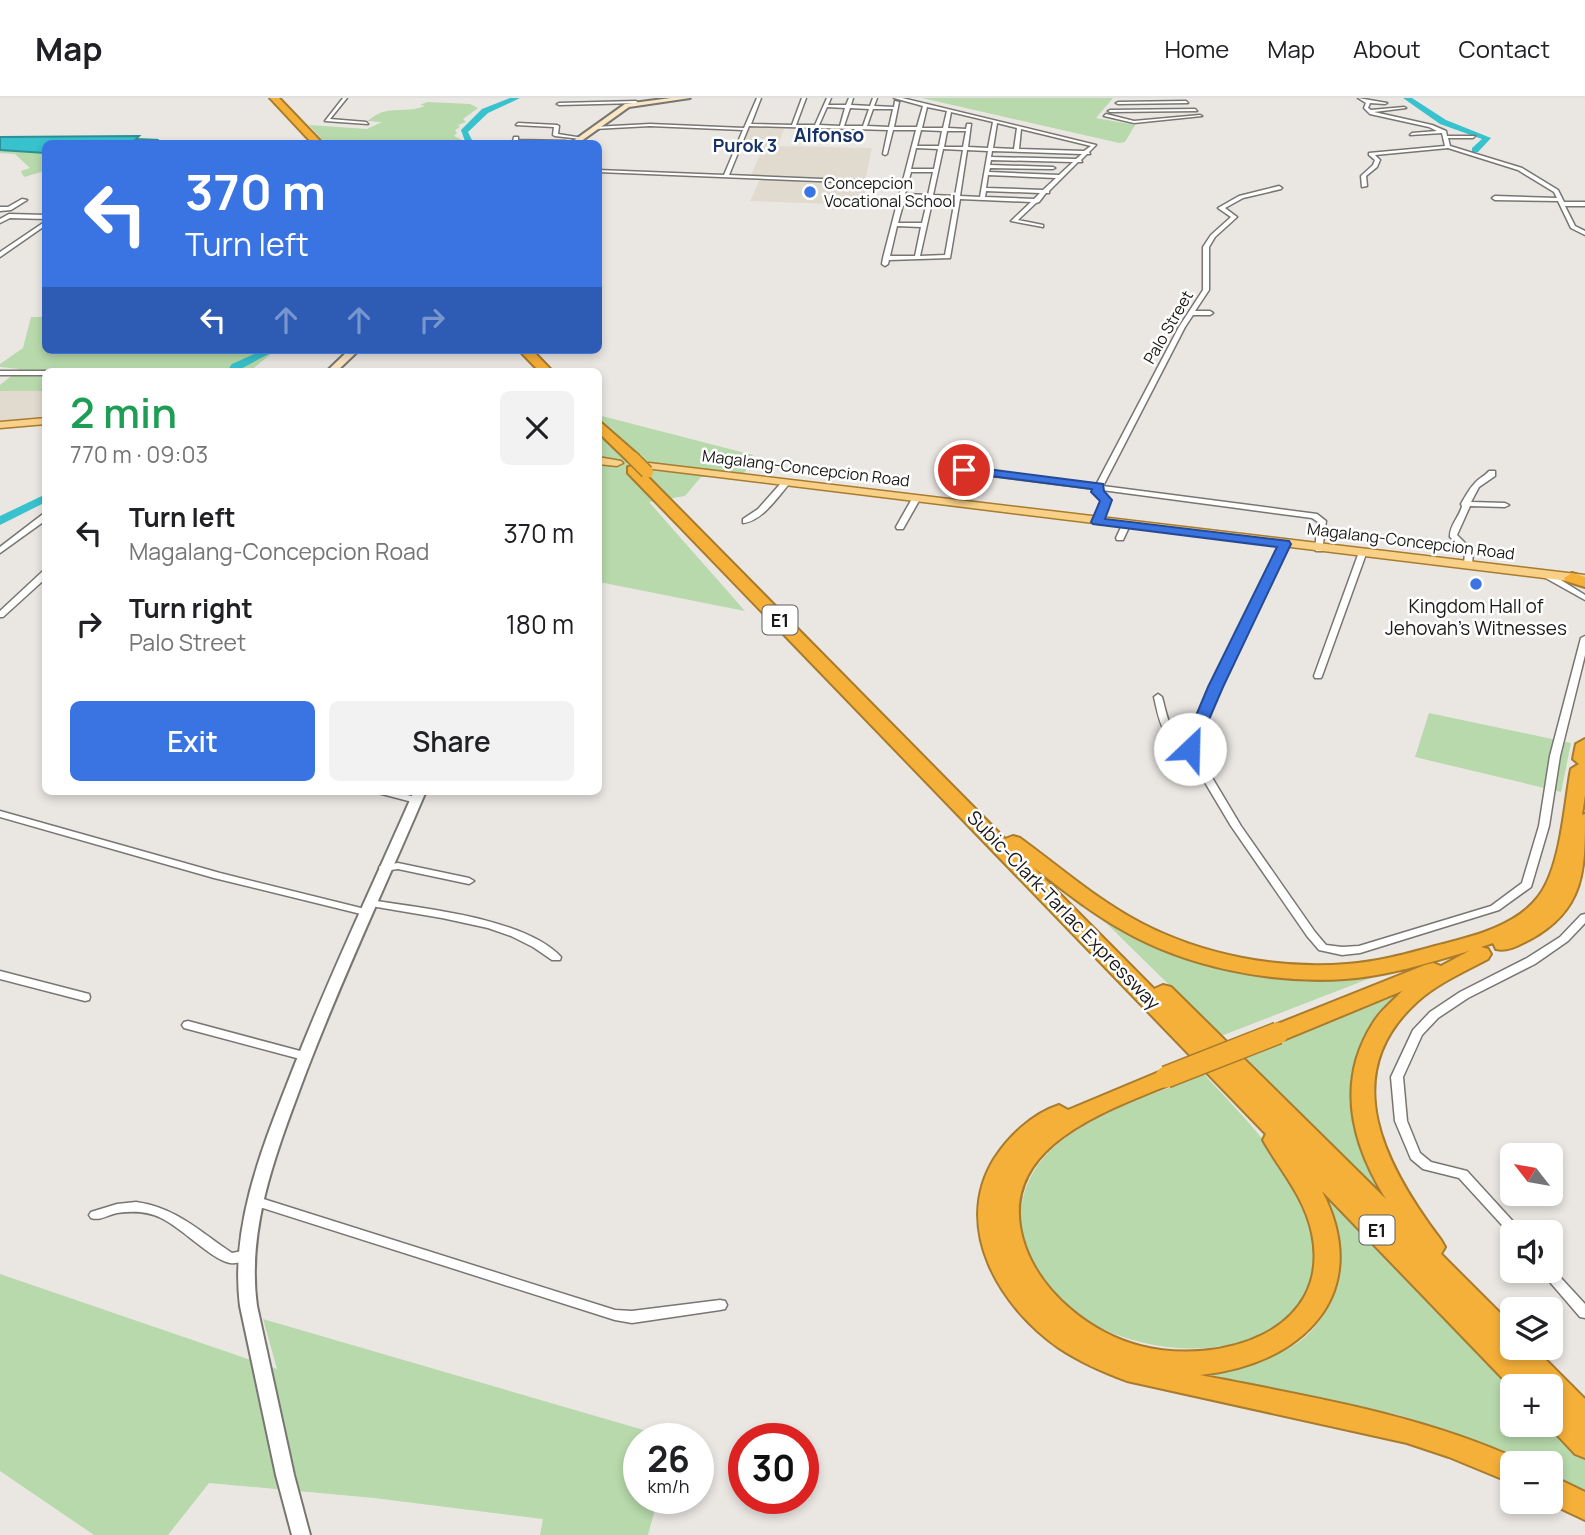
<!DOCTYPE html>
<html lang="en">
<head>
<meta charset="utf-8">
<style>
	body { margin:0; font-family:Manrope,sans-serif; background:#f2f2f2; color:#202124; height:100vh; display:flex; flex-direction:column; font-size:26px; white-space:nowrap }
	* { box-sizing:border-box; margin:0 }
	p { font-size:23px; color:#757577 }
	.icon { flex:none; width:38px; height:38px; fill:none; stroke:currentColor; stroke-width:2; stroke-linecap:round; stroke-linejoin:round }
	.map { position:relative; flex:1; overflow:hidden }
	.sheet { position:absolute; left:42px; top:270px; width:560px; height:427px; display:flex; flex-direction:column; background:#fff; border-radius:10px; box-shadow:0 4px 10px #0003 }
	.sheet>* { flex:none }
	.guide { position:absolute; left:42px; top:42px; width:560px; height:214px; border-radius:10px; box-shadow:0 4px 10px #0003; background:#3a74e3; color:#fff; overflow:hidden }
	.needle { width:46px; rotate:301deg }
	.controls { position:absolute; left:1500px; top:1045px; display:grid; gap:14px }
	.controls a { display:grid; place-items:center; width:63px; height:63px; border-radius:10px; background:#fff; box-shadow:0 4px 10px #0003; font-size:35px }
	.speed { position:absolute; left:623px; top:1325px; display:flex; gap:14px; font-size:35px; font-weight:700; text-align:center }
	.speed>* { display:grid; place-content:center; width:91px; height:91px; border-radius:50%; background:#fff; box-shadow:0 4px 10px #0003; line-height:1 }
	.speed small { font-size:18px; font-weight:400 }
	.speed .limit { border:10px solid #d22; background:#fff; color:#111 }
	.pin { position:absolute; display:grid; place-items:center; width:60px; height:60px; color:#fff; margin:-30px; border:4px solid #fff; border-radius:50%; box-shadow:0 2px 7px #0007 }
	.me { position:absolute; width:77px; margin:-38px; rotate:24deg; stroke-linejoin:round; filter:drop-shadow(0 0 5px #0008) }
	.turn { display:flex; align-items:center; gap:24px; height:147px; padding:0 28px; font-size:32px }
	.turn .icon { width:91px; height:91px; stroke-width:2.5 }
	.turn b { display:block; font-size:49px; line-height:60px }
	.lanes { display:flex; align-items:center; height:66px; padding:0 28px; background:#0003; justify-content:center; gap:35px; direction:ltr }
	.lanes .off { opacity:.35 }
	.round { display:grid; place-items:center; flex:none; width:74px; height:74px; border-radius:10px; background:#f2f2f2 }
	.summary { display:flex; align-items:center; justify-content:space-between; height:119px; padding:0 28px }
	h1 { font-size:42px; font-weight:600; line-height:52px; color:#1e9e55 }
	.primary-button { display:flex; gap:14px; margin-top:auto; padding:14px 28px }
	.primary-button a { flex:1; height:80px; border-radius:10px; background:#3a74e3; color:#fff; font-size:28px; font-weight:600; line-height:80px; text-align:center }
	.primary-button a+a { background:#f2f2f2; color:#202124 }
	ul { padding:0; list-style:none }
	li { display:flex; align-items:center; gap:21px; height:91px; padding:0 28px }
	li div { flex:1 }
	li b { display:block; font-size:26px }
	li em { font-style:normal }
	header { display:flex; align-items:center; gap:42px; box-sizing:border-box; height:98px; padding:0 35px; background:#fff; border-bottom:2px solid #e0e0e0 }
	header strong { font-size:33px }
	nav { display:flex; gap:38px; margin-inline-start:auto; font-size:24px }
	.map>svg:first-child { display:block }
</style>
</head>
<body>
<header>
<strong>Map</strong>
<nav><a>Home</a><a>Map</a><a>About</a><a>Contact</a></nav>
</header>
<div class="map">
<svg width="1585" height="1437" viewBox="0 0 1585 1437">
	<rect width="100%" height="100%" fill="#eae7e3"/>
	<!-- built -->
	<path fill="#e1dbcf" d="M749,27L785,28L778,48L872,50L865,83L750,79L764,47L741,46Z
		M760,81L867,85L862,107L750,103Z
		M0,293H45V318L0,323Z"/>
	<!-- green -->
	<path fill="#b7d9ab" d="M922,0H1113L1096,20L1135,27L1125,44L1119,45Z
		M427,4L470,6L478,10L463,21L466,24L458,27L460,29L455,32L457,35L454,38L464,43L325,45L309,27L367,31L382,24L367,23C372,20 378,15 383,14C397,10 411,14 425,8L420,7Z
		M0,52L45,55V73L24,79L21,73L30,70L15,56L0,55Z
		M31,219H45L46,252H276L250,273H46L45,293H0V287L20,271L0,269V266L23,250Z
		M598,317L753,357L743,378L701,379L685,398L649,404L745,513L599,484Z
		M1429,615L1571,645L1561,694L1415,659Z
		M1098,817L1216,864L1381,876L1221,938Z
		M1398,893L1404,895L1360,957L1395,1110L1388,1109L1241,958Z
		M1204,976C1244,1020 1294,1067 1311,1126C1358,1288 1057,1292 1023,1137C1015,1100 1032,1066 1060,1044C1100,1011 1157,996 1204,976Z
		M1313,1081L1512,1288V1326H1550L1585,1362V1393L1551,1375L1550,1365H1530L1499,1351L1399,1317L1194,1274C1225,1269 1254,1265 1283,1253C1323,1236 1345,1188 1338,1146C1334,1125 1321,1102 1313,1081Z
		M0,1176L277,1271L263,1221L671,1340H639V1400H658L648,1437H540L543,1421L374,1400L209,1385L168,1437H94L0,1373Z"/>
	<!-- water -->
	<path fill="#37c2cd" stroke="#2e8f96" stroke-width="2" d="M139,38L136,41L157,42L153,46H46L45,55L0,52V39Z"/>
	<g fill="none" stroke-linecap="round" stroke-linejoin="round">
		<!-- river -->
		<path fill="#37c2cd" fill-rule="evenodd" d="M510,0H520L488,15L468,34L474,46H466L461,32L482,11Z
			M1403,0H1412L1446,22L1491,40L1478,54H1472V50L1482,41L1440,26Z
			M263,252H276L237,273H227L232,266Z
			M46,396V404L0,427V418Z"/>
		<!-- minor casing -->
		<g stroke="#797672" stroke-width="3">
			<path id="minor" d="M343,0H347L330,21L366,24L368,26L325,23Z
				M757,0H761L751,26L792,27L802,0H806L796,27H815L827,0H831L828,7H846L849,0H853L851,7L870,8L873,0H877L874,8L894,9L895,3L899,4L894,29H917L923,8L894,0H902L1096,47L1089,54L1090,56H1087L1081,62L1082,64H1078L1049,93V95H1046L1039,104L1036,105L1018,122L1043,127V129L1011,123L1031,104L960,101L950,160L889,162L888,166L885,168L882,166L883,160L916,32H893L887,56L885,57L883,56L888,32L749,28L729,77L869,83V85H867L598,74V72L724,77L743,32L650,28L594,31L592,30L594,29L650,26L744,30ZM827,9L845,10L840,28L819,27ZM927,9L947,13L943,30H922ZM850,10L869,11L863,28H844ZM873,11H893L889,29L867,28ZM951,14L993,24L988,50L968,49L971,26H967L966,31L948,30ZM997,25L1017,30L1014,51L993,50ZM1021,31L1091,48L1084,53L1019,51ZM921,32L942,33L939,48H917ZM947,33H966L963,49H944ZM916,50L938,51L934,71H911ZM943,51L963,52L955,98L933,97ZM967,52L988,53L980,99L960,98ZM992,53L1082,56L1076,61L991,59ZM991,62L1073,64L1059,77L989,74L990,70L1053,71L1055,70L1053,69L990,67ZM911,74H933L928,97L905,96ZM988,77L1056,80L1043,92L986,90ZM986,93L1040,95L1034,101L985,99ZM905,99L928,100L922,125H898ZM933,100L955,101L945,157L920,158ZM897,128L921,129L915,158H890Z
				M1358,0L1387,5L1385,6L1370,5L1368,10L1371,12L1404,9L1406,10L1374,14L1432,27L1446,33L1447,38H1475L1473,40H1448L1450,48L1522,70L1558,92L1564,104H1585V108H1565L1575,128L1585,133V137L1571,130L1558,103L1495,102L1492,100L1495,98L1557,100L1554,94L1518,72L1448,50L1375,57L1380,62L1377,69L1366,78L1367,88L1362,89L1361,78L1373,67L1375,62L1369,57V55L1445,48L1442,35L1410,37L1412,35L1437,33L1429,29L1370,16L1364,10L1366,5Z
				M636,3L638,5L559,7L557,6L559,5Z
				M1186,3L1188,5L1118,6L1116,5L1118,4Z
				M1195,11L1197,13L1110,14L1108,13L1110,12Z
				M1106,16L1134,23L1200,17L1202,18L1134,25L1104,18Z
				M518,25L557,27L559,28L558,36L583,40L581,41L555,38L553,37L554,29L516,27Z
				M514,39H518V42L566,43L568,44L566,45L515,44L513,43Z
				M1279,88L1282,90L1281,91L1243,100L1225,110L1237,119L1215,139L1209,149V192L1195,213H1210L1213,215L1210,217H1193L1185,229L1103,388L1317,416L1326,423L1322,453H1316L1315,451L1318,424L1312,420L1102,392L1110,402L1102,424L1098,426L1094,424L1102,402L1094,394L1095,391L937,371V367H940L1096,387L1179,229L1203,192V149L1211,137L1231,119L1218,110L1239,98Z
				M22,101L27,102L11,112L0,113V109H8Z
				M9,116L46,117V121L10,120L0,125V121Z
				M46,123V127L0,159V154Z
				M0,273H46V277H0Z
				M1489,373H1495V378L1479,389L1471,404L1505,405L1509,407L1505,409L1470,408L1457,437L1473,453L1472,468L1468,470L1464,468L1465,453L1450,439C1449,428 1460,418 1462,408L1461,406C1465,399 1469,391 1475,385C1479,380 1485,378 1489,373Z
				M782,384H785L789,386C777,400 762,423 743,425V421L758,411Z
				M913,399H919L920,401L903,431H897L896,429Z
				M43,416H46V422L0,455V449Z
				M1123,425H1129L1130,427L1123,442H1117L1116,440Z
				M1282,444H1288L1289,446L1195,645V651L1241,728L1315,834L1326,847L1342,849L1359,848L1491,808L1522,785L1539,728L1550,658L1581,540L1585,538V557L1560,658L1549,728L1531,789L1499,812L1360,855L1342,857L1319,852L1307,838L1231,728L1185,651V647C1161,642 1159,620 1154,599L1158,596L1162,599C1167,616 1168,635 1187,642Z
				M1359,454H1365L1366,456L1322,578L1321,580H1315L1314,578Z
				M43,473H46V480L3,519H0V513Z
				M1542,474H1548L1585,497V502L1542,478Z
				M376,693H392L419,700L421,702L416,705L378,695Z
				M0,713L220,775L365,811L370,814L365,817L214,780L0,719Z
				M398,765L469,780L474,783L469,786L398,771L384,773L379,770L380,768Z
				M369,802C421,810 525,820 561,859L560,862H552L533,849L511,838L488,830L442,820L365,807L364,805Z
				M1585,816V825L1568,843L1535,866L1468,900L1438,920L1422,937L1403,979L1407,1023L1420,1055L1431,1064L1467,1073L1519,1130L1521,1134H1512V1138L1459,1080L1423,1071L1411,1061L1395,1023L1391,979L1413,932L1430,914L1460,894L1527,860L1560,839L1581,817Z
				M0,873L85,895L89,896L90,899L89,902L85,903L0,881Z
				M188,923L304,954L308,955L310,958L308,961L304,962L184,930L182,927L184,924Z
				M254,1098L615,1212L632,1213L720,1202L725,1203L727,1207L725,1211L720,1212L632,1225L615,1222L250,1106L248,1103L250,1100Z
				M136,1104C177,1110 199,1133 232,1155L247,1152L252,1153L253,1157L252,1161C245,1163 237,1166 230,1165C212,1162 181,1129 161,1120C147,1113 132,1113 117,1115C108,1117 100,1123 91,1120L89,1117L91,1114L117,1106Z
				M1550,1168L1585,1206V1220L1580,1219L1543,1176L1542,1172H1550Z"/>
		</g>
		<!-- tertiary casing -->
		<g stroke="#797672" stroke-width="4">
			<path id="tertiary" d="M414,693H426C386,787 342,880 305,977C278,1050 246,1128 257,1208L294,1377L310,1437H292L276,1377L240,1208C230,1128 262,1050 291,976C328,880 373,787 414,693Z"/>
		</g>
		<!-- secondary casing -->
		<g stroke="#797672" stroke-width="4">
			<path id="secondary" d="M671,0H690L629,9L577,46H569L625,6Z
				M349,252H359L337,273H327Z"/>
		</g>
		<!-- primary casing -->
		<g stroke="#a87b2d" stroke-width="3">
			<path id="primary" d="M46,320V326L0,330V324Z
				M598,359L621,363L623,365L617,368L598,366Z
				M649,365L1585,477V485L645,370V366Z"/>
		</g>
		<!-- motorway casing -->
		<g stroke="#a87b2d" stroke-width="4">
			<path id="motorway" d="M270,0H279L323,46H313Z
				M519,252H532L552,273H539Z
				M598,322L638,357V363H628L598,334Z
				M633,368L638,369L1005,741L1013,738L1020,740C1060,769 1097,802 1141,825C1202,857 1279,872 1347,866C1377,864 1406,856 1435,848C1470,839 1515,829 1538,799C1561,770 1564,707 1571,671L1579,666L1573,661L1576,646L1585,641V697L1582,717L1585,716C1585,772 1585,811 1531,841C1519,847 1508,854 1496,851L1493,845L1481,849L1488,851L1491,856L1488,861C1464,874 1438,885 1418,903C1335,977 1386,1069 1441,1142L1445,1149L1441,1156L1512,1227V1250H1534L1585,1301V1360L1575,1356L1547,1326H1550V1288L1512,1290L1322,1093C1375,1196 1302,1267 1200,1277C1310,1299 1420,1316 1522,1363L1523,1365H1512V1385L1449,1359L1407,1345L1127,1283C1103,1274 1080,1264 1059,1250C1000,1209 952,1130 994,1061C1009,1038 1032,1016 1059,1007L1068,1012L1166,971L1174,973L1178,979L1174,985C1106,1013 991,1050 1025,1148C1042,1196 1091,1235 1140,1248C1218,1268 1333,1235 1312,1135C1304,1098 1281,1074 1263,1042L1266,1036L628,375V369ZM1033,769C1062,791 1091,815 1124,833C1187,869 1272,886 1345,881C1387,878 1429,865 1469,853L1441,868L1433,865L1425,867L1270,929L1267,935L1270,941L1278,943L1286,941L1402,893C1393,903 1380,913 1373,925C1336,983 1351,1045 1386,1101L1171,889L1163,887L1154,891Z
				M1572,475L1585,479V489L1566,483L1564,480Z
				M1550,1377L1585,1394V1422L1547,1404H1550Z"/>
		</g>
		<!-- minor -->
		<use href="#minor" fill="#fff" fill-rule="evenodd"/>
		<!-- tertiary -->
		<use href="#tertiary" fill="#fff" fill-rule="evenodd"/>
		<!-- secondary -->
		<use href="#secondary" fill="#fce7c4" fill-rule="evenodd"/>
		<!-- primary -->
		<use href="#primary" fill="#f9d088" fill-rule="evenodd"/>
		<!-- motorway -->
		<use href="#motorway" fill="#f5b039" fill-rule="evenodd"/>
		<!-- motorway-bridge-far1 casing -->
		<g stroke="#a87b2d" stroke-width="15" stroke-linecap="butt">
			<path id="motorway-bridge-far1" d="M633,360L647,374"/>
		</g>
		<!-- motorway-bridge casing -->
		<g stroke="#a87b2d" stroke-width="24" stroke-linecap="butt">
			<path id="motorway-bridge" d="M1166,979L1278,935"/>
		</g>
		<!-- motorway-bridge-far1 -->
		<use href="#motorway-bridge-far1" stroke="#f5b039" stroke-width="12"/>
		<!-- motorway-bridge -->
		<use href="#motorway-bridge" stroke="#f5b039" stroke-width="21"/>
	</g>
	<!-- route -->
	<path fill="#3a74e3" stroke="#264b94" stroke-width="2" d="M964,368L1103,386L1104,393L1112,402L1105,421L1289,443L1291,446L1223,589L1195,654H1184L1182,651L1208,589L1277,449L1093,426L1091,424L1100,403L1091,394L1092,391L960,374V369Z"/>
	<!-- markers -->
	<g fill="#3a74e3" stroke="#fff" stroke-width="2.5">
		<circle cx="810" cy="94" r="7"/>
		<circle cx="1476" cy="486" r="7"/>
	</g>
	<g text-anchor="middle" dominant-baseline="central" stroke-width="5" stroke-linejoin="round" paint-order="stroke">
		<!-- far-poi labels -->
		<g font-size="16" fill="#1a1917" stroke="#fff" text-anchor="start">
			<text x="824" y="85">Concepcion<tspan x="824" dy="18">Vocational School</tspan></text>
		</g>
		<!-- far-street labels -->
		<g font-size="16" fill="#1a1917" stroke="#fff">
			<text transform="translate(1168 229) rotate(-60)">Palo Street</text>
			<text transform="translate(806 370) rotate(7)">Magalang-Concepcion Road</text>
			<text transform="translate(1411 443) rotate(7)">Magalang-Concepcion Road</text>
		</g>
		<!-- far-neighbourhood labels -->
		<g font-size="18" font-weight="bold" fill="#163267" stroke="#fff">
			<text x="745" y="47">Purok 3</text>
		</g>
		<!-- shield labels -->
		<g fill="#fff" stroke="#5f5e5d" stroke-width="2">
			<rect x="762.5" y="507.5" width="35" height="29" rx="5"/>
			<rect x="1359.5" y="1117.5" width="35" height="29" rx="5"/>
		</g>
		<g font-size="18" font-weight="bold" fill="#1a1917">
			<text x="780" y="522">E1</text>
			<text x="1377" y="1132">E1</text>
		</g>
		<!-- far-quarter labels -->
		<g font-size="19" font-weight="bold" fill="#163267" stroke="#fff">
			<text x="829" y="37">Alfonso</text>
		</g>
		<!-- poi labels -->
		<g font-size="19" fill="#1a1917" stroke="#fff">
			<text x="1476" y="508">Kingdom Hall of<tspan x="1476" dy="22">Jehovah's Witnesses</tspan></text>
		</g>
		<!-- street labels -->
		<g font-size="19" fill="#1a1917" stroke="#fff">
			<text transform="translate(1064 812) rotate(46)">Subic-Clark-Tarlac Expressway</text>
		</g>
	</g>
</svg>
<div class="controls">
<a><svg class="needle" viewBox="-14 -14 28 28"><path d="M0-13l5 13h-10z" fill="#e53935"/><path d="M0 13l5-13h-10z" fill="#757577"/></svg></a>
<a><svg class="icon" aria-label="sound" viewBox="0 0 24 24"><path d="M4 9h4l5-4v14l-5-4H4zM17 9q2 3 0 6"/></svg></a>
<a><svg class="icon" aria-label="layers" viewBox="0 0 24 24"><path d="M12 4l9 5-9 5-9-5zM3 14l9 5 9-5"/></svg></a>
<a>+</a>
<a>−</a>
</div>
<div class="speed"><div>26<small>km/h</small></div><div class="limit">30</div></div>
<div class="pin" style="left:964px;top:372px;background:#d93025"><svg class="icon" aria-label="arrive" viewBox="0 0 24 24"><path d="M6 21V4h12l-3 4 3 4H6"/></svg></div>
<svg class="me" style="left:1190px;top:651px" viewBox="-20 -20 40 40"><circle r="19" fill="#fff"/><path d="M0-13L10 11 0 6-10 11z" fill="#3a74e3"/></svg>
<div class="guide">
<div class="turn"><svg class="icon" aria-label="left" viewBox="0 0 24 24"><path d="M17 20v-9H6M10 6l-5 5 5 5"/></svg><div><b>370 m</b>Turn left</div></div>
<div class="lanes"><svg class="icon" aria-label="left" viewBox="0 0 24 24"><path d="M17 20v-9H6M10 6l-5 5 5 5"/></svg><svg class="icon off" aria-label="ahead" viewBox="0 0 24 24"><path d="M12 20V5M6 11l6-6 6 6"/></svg><svg class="icon off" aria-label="ahead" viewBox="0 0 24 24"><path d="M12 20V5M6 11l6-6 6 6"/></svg><svg class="icon off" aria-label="right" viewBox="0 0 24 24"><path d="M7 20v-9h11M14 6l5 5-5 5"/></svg></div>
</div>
<section class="sheet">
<div class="summary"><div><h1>2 min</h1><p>770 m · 09:03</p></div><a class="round"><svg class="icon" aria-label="close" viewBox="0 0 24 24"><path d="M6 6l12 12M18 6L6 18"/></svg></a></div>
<ul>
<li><svg class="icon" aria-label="left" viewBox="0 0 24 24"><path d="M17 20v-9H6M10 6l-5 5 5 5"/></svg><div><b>Turn left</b><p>Magalang-Concepcion Road</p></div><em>370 m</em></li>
<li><svg class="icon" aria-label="right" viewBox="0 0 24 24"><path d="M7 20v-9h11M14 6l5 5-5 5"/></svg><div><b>Turn right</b><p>Palo Street</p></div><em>180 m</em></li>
</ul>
<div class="primary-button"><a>Exit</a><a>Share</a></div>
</section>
</div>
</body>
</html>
